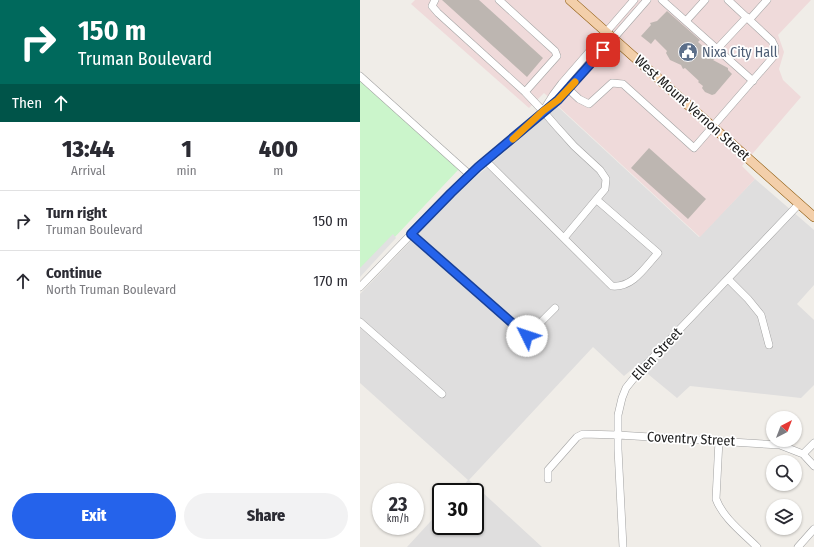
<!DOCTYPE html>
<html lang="en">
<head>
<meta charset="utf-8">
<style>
	body { margin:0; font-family:"Fira Sans Condensed",sans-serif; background:#f2f2f3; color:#2b2b33; height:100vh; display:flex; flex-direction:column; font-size:15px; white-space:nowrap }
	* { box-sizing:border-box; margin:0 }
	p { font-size:13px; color:#7c7c81 }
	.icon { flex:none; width:22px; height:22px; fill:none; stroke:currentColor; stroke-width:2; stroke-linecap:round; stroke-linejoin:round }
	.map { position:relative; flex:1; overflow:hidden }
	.drawer { display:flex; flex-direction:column; background:#fff; width:360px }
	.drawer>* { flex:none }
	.top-card { background:#00695c; color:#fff; overflow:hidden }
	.needle { width:26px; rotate:42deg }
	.controls { position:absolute; left:406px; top:411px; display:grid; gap:8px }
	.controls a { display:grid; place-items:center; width:36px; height:36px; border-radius:50%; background:#fff; box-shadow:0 1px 3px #0004; font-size:20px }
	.speed { position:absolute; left:12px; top:483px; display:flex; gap:8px; font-size:20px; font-weight:700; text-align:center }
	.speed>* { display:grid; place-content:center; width:52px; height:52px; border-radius:50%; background:#fff; box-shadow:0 1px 3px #0004; line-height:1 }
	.speed small { font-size:10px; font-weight:400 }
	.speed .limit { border:2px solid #111; border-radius:6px; background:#fff; color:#111 }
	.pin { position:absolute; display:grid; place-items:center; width:34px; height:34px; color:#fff; margin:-17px; border-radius:8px; box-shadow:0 2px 6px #0006 }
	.me { position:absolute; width:44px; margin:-22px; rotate:311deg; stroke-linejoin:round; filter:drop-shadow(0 0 3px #0008) }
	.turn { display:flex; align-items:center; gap:14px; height:84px; padding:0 12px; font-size:18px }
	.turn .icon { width:52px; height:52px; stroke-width:2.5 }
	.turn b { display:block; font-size:28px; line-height:34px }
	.then { display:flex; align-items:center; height:38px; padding:0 12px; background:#0003; gap:8px; font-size:15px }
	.eta { display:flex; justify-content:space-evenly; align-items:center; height:68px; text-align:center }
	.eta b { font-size:24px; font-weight:800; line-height:28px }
	.cta { display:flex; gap:8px; margin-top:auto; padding:8px 12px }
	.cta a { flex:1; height:46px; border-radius:24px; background:#2563eb; color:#fff; font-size:16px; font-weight:800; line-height:46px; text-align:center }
	.cta a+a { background:#f2f2f3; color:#2b2b33 }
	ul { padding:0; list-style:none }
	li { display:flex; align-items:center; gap:12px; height:60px; padding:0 12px; border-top:1px solid #e1e1e2 }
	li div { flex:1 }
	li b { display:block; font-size:15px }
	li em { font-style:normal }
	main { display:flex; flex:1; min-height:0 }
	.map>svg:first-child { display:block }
</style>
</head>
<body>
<main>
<section class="drawer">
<div class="top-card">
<div class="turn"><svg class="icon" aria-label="right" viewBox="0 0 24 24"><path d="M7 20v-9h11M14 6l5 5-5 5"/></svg><div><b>150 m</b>Truman Boulevard</div></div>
<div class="then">Then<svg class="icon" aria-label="ahead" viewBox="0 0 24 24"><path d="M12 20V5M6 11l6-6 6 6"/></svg></div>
</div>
<div class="eta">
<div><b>13:44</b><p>Arrival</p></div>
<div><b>1</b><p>min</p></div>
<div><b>400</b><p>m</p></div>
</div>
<ul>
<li><svg class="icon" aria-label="right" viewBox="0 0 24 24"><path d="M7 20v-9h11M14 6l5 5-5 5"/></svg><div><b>Turn right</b><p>Truman Boulevard</p></div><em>150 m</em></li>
<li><svg class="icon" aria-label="ahead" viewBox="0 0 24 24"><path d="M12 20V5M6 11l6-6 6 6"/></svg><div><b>Continue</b><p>North Truman Boulevard</p></div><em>170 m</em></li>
</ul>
<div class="cta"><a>Exit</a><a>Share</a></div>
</section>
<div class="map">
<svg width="454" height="547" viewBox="0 0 454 547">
	<rect width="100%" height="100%" fill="#f0ede8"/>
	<!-- residential -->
	<path fill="#dfdede" d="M197,106L339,237L395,179L454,230V285L437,304L454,320V385L441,398L330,386L317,398L277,365L264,376L233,347L109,480L182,547H47L81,510V526H115V492H98L108,480L0,383V294L94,196Z"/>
	<!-- commercial -->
	<path fill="#efdada" d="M55,0H451L418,35L424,52L419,69L423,80L441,97L382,166L395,179L340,237L184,93L169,108L51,4Z"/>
	<!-- park -->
	<path fill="#cbf5cb" d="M0,80L104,173L98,170L0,274Z"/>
	<!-- parking -->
	<path fill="#e1e1e1" d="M33,234L36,238L0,277V268Z"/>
	<!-- building -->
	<path fill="#bdb6b1" d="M82,0H119L183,58L167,77Z
		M307,11L340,40L338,42L356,58L353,60L368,68V70L372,74L355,94L352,95L345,92L342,88L343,86L338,82L339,81L325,68L323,69L321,65L310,60L306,53L307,51L295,39L291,44L281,36L291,25L290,23L297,21Z
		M289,148L346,199L328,219L271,168Z"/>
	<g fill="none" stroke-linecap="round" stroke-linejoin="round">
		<!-- minor casing -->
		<g stroke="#a2a2a2" stroke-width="8">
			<path id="minor" d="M75,0L72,6L78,13L165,92L183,111L196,126L214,146L240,170L246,179L245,189L204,238
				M139,0L195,51L197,56L165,92
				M302,0L393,81
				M390,19L407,0
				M326,21L345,0
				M357,49L387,17
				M0,76L110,175
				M202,83L219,99L229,104L252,83L263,84L334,148L414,56L415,47L412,41L368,0
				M187,108L198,99L225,71L287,0
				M126,161L252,286C273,288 285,267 298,253L237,200
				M51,234L167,336L195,308
				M368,279L388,299L401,315L409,345
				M0,287L91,193L118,167L159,134L183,111L193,95L202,83L274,0
				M0,322L82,394
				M359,440L356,499C363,518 383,533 397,547
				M443,454L454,443
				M188,479V470L217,437L223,434L258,435L420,445L443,454L454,466
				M263,547L258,449V415L262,398L266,388L278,373L439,204
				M438,547L454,529"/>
		</g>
		<!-- major casing -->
		<g stroke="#8f5c0f" stroke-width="10">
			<path id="major" d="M210,0L454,217"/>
		</g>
		<!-- minor -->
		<use href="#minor" stroke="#fff" stroke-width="7"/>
		<!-- major -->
		<use href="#major" stroke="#f3cfaa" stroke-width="9"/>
	</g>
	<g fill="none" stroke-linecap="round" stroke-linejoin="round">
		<!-- route casing -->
		<g stroke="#184099" stroke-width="10">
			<path id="route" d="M167,336L51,234L91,193L118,167L198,100L243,50"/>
		</g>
		<!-- route -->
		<use href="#route" stroke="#2563eb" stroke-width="7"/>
		<!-- slow -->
		<path stroke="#f59e0b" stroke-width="7" d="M153,139L183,111L198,100L215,82"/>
	</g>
	<!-- icons -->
	<defs>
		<g id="civic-disc" transform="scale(1)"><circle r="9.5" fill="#5c6f8a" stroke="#fff"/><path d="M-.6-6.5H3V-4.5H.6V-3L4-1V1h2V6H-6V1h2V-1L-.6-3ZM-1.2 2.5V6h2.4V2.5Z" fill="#fff"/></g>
	</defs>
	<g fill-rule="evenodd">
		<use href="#civic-disc" x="328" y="52"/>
	</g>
	<g text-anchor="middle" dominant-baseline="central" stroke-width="3.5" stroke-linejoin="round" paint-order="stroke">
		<!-- service labels -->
		<g font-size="14" fill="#4e5e75" stroke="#fff" text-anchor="start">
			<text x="342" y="52">Nixa City Hall</text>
		</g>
		<!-- street labels -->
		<g font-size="14" fill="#212121" stroke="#fff">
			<text transform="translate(332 108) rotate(42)">West Mount Vernon Street</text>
			<text transform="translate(297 354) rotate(-47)">Ellen Street</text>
			<text transform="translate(331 439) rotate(3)">Coventry Street</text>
		</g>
	</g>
</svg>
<div class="controls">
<a><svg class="needle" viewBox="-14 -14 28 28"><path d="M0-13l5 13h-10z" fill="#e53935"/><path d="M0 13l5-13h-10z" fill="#7c7c81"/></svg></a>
<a><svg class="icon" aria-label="search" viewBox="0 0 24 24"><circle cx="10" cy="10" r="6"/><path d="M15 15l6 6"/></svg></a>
<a><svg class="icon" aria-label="layers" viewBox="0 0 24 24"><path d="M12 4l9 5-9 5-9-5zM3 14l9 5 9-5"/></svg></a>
</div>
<div class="speed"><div>23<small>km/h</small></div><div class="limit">30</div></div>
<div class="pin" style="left:243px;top:50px;background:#d93025"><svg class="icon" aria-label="arrive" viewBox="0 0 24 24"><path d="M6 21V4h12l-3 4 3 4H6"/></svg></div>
<svg class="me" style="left:167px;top:336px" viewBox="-20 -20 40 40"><circle r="19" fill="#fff"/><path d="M0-13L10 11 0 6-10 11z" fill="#2563eb"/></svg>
</div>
</main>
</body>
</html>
